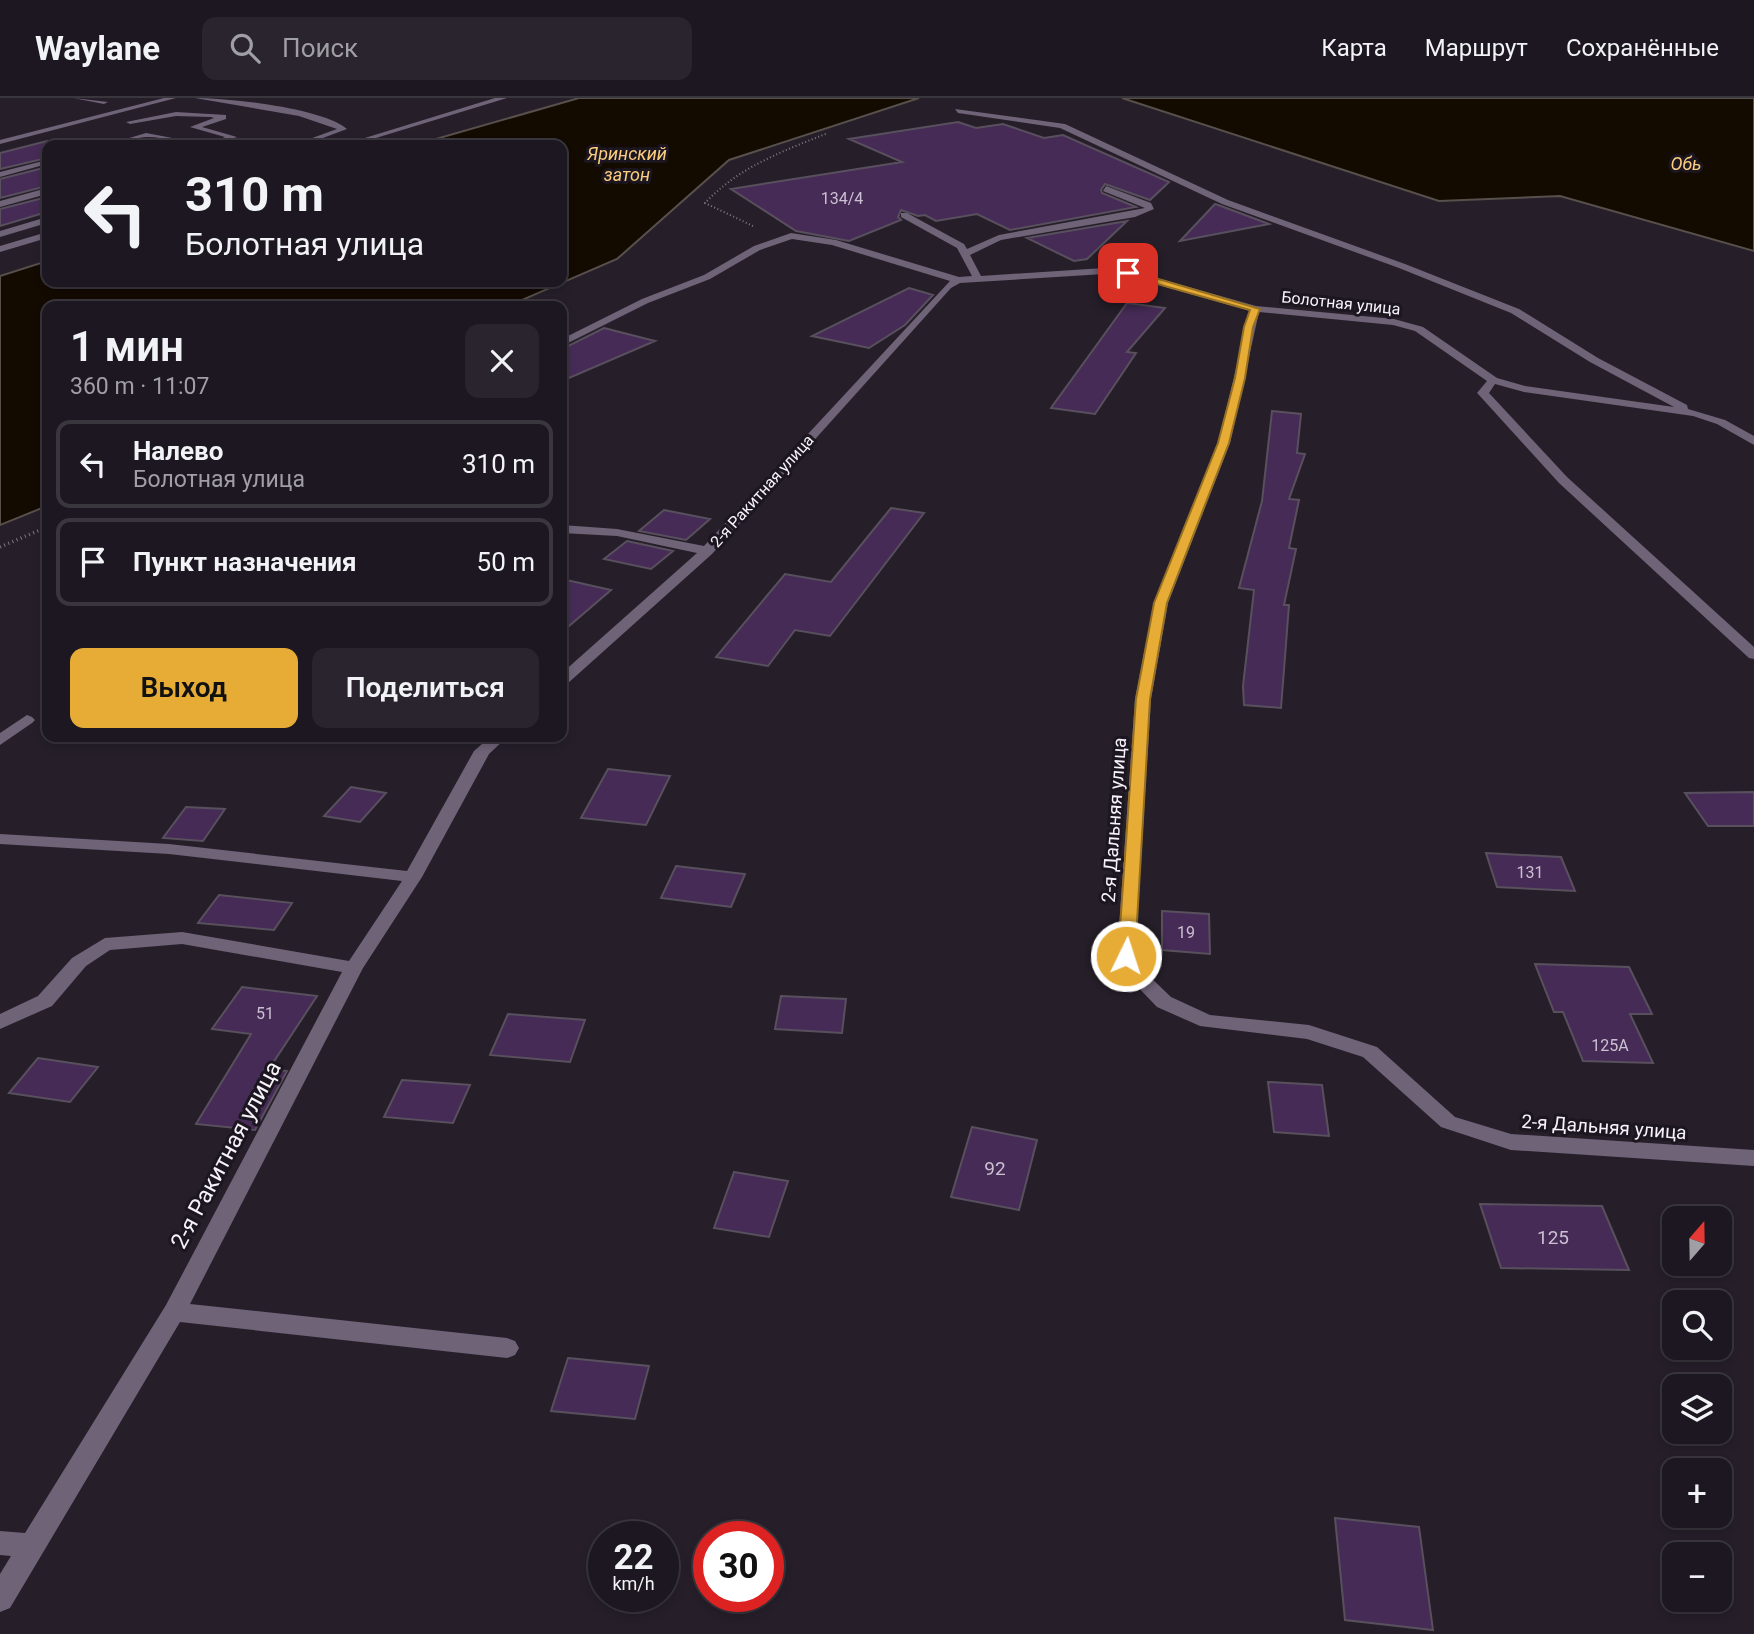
<!DOCTYPE html>
<html lang="ru">
<head>
<meta charset="utf-8">
<style>
	body { margin:0; font-family:Roboto,sans-serif; background:#29242d; color:#f1f3f6; height:100vh; display:flex; flex-direction:column; font-size:26px; white-space:nowrap }
	* { box-sizing:border-box; margin:0 }
	p { font-size:23px; color:#a09fa5 }
	.icon { flex:none; width:38px; height:38px; fill:none; stroke:currentColor; stroke-width:2; stroke-linecap:round; stroke-linejoin:round }
	.map { position:relative; flex:1; overflow:hidden }
	.side { position:absolute; left:42px; top:203px; width:525px; height:441px; display:flex; flex-direction:column; background:#1c1720; border-radius:14px; box-shadow:0 4px 10px #0003,0 0 0 2px #3a363e }
	.side>* { flex:none }
	.banner { position:absolute; left:42px; top:42px; width:525px; height:147px; border-radius:14px; box-shadow:0 4px 10px #0003,0 0 0 2px #3a363e; background:#1c1720; color:#f1f3f6; overflow:hidden }
	.needle { width:46px; rotate:20deg }
	.buttons { position:absolute; left:1662px; top:1108px; display:grid; gap:14px }
	.buttons a { display:grid; place-items:center; width:70px; height:70px; border-radius:14px; background:#1c1720; box-shadow:0 4px 10px #0003,0 0 0 2px #3a363e; font-size:35px }
	.speed { position:absolute; left:588px; top:1423px; display:flex; gap:14px; font-size:35px; font-weight:700; text-align:center }
	.speed>* { display:grid; place-content:center; width:91px; height:91px; border-radius:50%; background:#1c1720; box-shadow:0 4px 10px #0003,0 0 0 2px #3a363e; line-height:1 }
	.speed small { font-size:18px; font-weight:400 }
	.speed .limit { border:10px solid #d22; background:#fff; color:#111 }
	.pin { position:absolute; display:grid; place-items:center; width:60px; height:60px; color:#fff; margin:-30px; border-radius:14px; box-shadow:0 4px 10px #0006 }
	.me { position:absolute; width:77px; margin:-38px; rotate:4deg; stroke-linejoin:round; filter:drop-shadow(0 0 5px #0008) }
	.turn { display:flex; align-items:center; gap:24px; height:147px; padding:0 28px; font-size:32px }
	.turn .icon { width:91px; height:91px; stroke-width:2.5 }
	.turn b { display:block; font-size:49px; line-height:60px }
	.round { display:grid; place-items:center; flex:none; width:74px; height:74px; border-radius:14px; background:#29242d }
	.headline { display:flex; align-items:center; justify-content:space-between; height:119px; padding:0 28px }
	h1 { font-size:42px; font-weight:600; line-height:52px }
	.action { display:flex; gap:14px; margin-top:auto; padding:14px 28px }
	.action a { flex:1; height:80px; border-radius:14px; background:#e7ac36; color:#111; font-size:28px; font-weight:600; line-height:80px; text-align:center }
	.action a+a { background:#29242d; color:#f1f3f6 }
	ul { padding:0; list-style:none }
	li { display:flex; align-items:center; gap:21px; height:88px; margin:0 14px 10px; padding:0 14px; border:4px solid #3a363e; border-radius:14px }
	li div { flex:1 }
	li b { display:block; font-size:26px }
	li em { font-style:normal }
	header { display:flex; align-items:center; gap:42px; box-sizing:border-box; height:98px; padding:0 35px; background:#1c1720; border-bottom:2px solid #3a363e }
	header strong { font-size:33px }
	nav { display:flex; gap:38px; margin-inline-start:auto; font-size:24px }
	.search { width:490px; height:63px; background:#29242d; display:flex; align-items:center; gap:18px; box-sizing:border-box; padding:0 24px; border-radius:14px; color:#a09fa5; font-size:26px }
	.map>svg:first-child { display:block }
</style>
</head>
<body>
<header>
<strong>Waylane</strong>
<div class="search"><svg class="icon" aria-label="search" viewBox="0 0 24 24"><circle cx="10" cy="10" r="6"/><path d="M15 15l6 6"/></svg>Поиск</div>
<nav><a>Карта</a><a>Маршрут</a><a>Сохранённые</a></nav>
</header>
<div class="map">
<svg width="1754" height="1536" viewBox="0 0 1754 1536">
	<rect width="100%" height="100%" fill="#261f2a"/>
	<!-- water -->
	<path fill="#130a00" stroke="#57504b" stroke-width="2" d="M579,0H919L729,62L617,161L508,208H47V408L0,427V178L47,163V184H562V47H415Z
		M1122,0H1754V153L1560,98L1439,103Z"/>
	<!-- building -->
	<path fill="#462b57" stroke="#58505d" stroke-width="2" d="M958,24L976,30L1003,26L1044,40L1063,37L1169,84L1150,102L1105,86L1101,92L1102,95L1136,109L1010,132L977,116L936,123L925,117L918,118L901,112L898,119L901,122L849,143L796,133L731,91L902,64L849,41Z
		M47,43V60L0,71V55Z
		M47,69V88L0,100V81Z
		M47,99V114L0,128V111Z
		M1215,106L1221,108L1269,126L1180,143Z
		M1127,123L1087,161L1074,163L1027,140Z
		M909,190L933,197L905,227L869,250L812,238Z
		M1127,205L1165,210L1127,254L1136,255L1095,316L1051,310Z
		M604,230L655,243L562,283V251Z
		M1272,313L1301,316L1297,355L1305,356L1289,401L1299,402L1289,450L1296,451L1284,507H1289L1281,610L1244,607L1243,588L1254,492L1239,490L1262,403Z
		M891,410L924,415L830,538L795,532L768,568L716,559L785,476L831,484Z
		M664,412L710,421L686,442L639,433Z
		M627,443L673,453L651,471L604,461Z
		M562,481L611,492L562,534Z
		M608,671L670,678L646,727L581,720Z
		M351,689L386,695L360,724L324,718Z
		M1754,694V728H1708L1685,695Z
		M186,709L225,711L203,743L163,740Z
		M1486,755L1561,759L1575,793L1497,789Z
		M676,768L745,776L731,809L661,800Z
		M219,797L292,805L274,832L198,825Z
		M1162,813L1209,816L1210,856L1162,852Z
		M1535,866L1629,869L1652,916H1630L1653,965L1583,963L1563,914H1554Z
		M242,889L317,898L269,971L287,973L255,1032L196,1026L251,936L212,931Z
		M781,898L846,901L842,935L775,931Z
		M508,916L585,922L570,964L490,957Z
		M38,960L98,969L70,1004L9,995Z
		M402,982L470,987L453,1025L384,1019Z
		M1268,984L1322,987L1329,1038L1274,1034Z
		M972,1029L1037,1042L1019,1112L951,1099Z
		M734,1074L788,1083L769,1139L714,1130Z
		M1480,1106L1602,1108L1629,1172L1501,1170Z
		M568,1260L649,1268L635,1321L551,1313Z
		M1335,1420L1419,1429L1433,1532L1345,1522Z"/>
	<g fill="none" stroke-linecap="round" stroke-linejoin="round">
		<!-- path-far1 -->
		<path stroke="#7f7982" stroke-width="2" stroke-dasharray="1 2.5" stroke-linecap="butt" d="M753,128L705,105C739,69 783,53 828,35"/>
		<!-- path -->
		<path stroke="#7f7982" stroke-width="3.5" stroke-dasharray="1 3.5" stroke-linecap="butt" d="M0,449L47,429"/>
		<!-- minor -->
		<path fill="#6f6378" fill-rule="evenodd" d="M73,0L108,4L104,6Z
			M164,0H176L0,46V42Z
			M195,0C229,0 322,10 347,31L304,47H293L337,31L299,18Z
			M495,0H507L353,47H342Z
			M955,11L1065,26L1228,102L1405,166L1519,211L1598,260L1687,307L1688,311L1725,322L1754,338V347L1717,326L1693,318L1524,294L1495,286L1489,295L1567,379L1754,549V561L1749,560L1559,385L1479,297L1477,295L1487,283L1415,233L1393,227L1259,214L1230,345L1168,505L1151,601L1135,858L1147,876L1171,899L1210,917L1309,927L1377,949L1455,1019L1511,1036L1754,1052V1068L1511,1052L1441,1029L1363,959L1307,941L1200,928L1157,909L1133,884L1117,858L1135,601L1154,505L1218,345L1250,213L1127,178L1104,176L960,185L951,190L712,456L567,586L562,587V575L697,455L617,438L562,435V427L617,431L704,448L950,183L832,147L792,141L760,152L710,181L648,205L562,248V241L642,201L704,177L754,148L791,135L836,142L959,179L972,178L957,150L901,119V115H907L964,146L967,151L999,137L1145,110L1103,93L1106,88L1151,105L1154,111L1135,119L1001,142L970,157L981,178L1104,170L1128,172L1256,208L1394,221L1423,229L1497,280L1525,288L1674,309L1590,264L1511,215L1399,170L1222,106L1060,30L958,15Z
			M176,14L226,17V21L202,29L237,39L215,47H204L225,39L190,29L214,20L211,19L176,18L130,26L126,24Z
			M146,35L199,45L203,47C184,48 164,38 146,39C132,40 120,48 106,47Z
			M47,62V66L0,79V74Z
			M47,90V96L0,109V103Z
			M47,119V125L0,139V133Z
			M47,134V140L0,154V148Z
			M27,617L32,619L35,622L32,625L0,647V635Z
			M490,639H507L489,656L422,779L363,870L190,1206L507,1240L515,1243L519,1250L515,1257L507,1260L180,1224L10,1510L0,1514V1476L11,1458L0,1457V1433L25,1435L166,1207L342,874L182,846L110,852L86,868L52,908L0,931V916L38,898L72,860L105,840L182,834L349,863L402,783L169,756L0,746V736L169,746L407,773L474,653Z"/>
	</g>
	<!-- route -->
	<path fill="#e7ac36" stroke="#967023" stroke-width="2" d="M1128,172L1260,211L1253,229L1245,280L1229,345L1167,505L1150,601L1135,858L1126,864L1118,858L1136,601L1154,505L1218,345L1235,280L1244,229L1250,212L1125,177Z"/>
	<g text-anchor="middle" dominant-baseline="central" stroke-width="6" stroke-linejoin="round" paint-order="stroke">
		<!-- number labels -->
		<g font-size="16" fill="#cbc0d1">
			<text x="842" y="100">134/4</text>
			<text x="1530" y="774">131</text>
			<text x="1186" y="834">19</text>
			<text x="265" y="915">51</text>
			<text x="1610" y="947">125А</text>
		</g>
		<!-- far-street labels -->
		<g font-size="16" fill="#f7f2fa" stroke="#1c1620">
			<text transform="translate(1341 205) rotate(6)">Болотная улица</text>
			<text transform="translate(762 393) rotate(-48)">2-я Ракитная улица</text>
		</g>
		<!-- far-water labels -->
		<g font-size="18" font-style="italic" fill="#fbcd7d" stroke="#1c1620">
			<text x="627" y="55">Яринский<tspan x="627" dy="21">затон</tspan></text>
			<text x="1686" y="65">Обь</text>
		</g>
		<!-- street labels -->
		<g font-size="19" fill="#f7f2fa" stroke="#1c1620">
			<text transform="translate(1114 722) rotate(-86)">2-я Дальняя улица</text>
			<text transform="translate(1604 1029) rotate(4)">2-я Дальняя улица</text>
		</g>
		<!-- near-number labels -->
		<g font-size="19" fill="#cbc0d1">
			<text x="995" y="1070">92</text>
			<text x="1553" y="1139">125</text>
		</g>
		<!-- near-street labels -->
		<g font-size="23" fill="#f7f2fa" stroke="#1c1620">
			<text transform="translate(226 1057) rotate(-62)">2-я Ракитная улица</text>
		</g>
	</g>
</svg>
<div class="buttons">
<a><svg class="needle" viewBox="-14 -14 28 28"><path d="M0-13l5 13h-10z" fill="#e53935"/><path d="M0 13l5-13h-10z" fill="#a09fa5"/></svg></a>
<a><svg class="icon" aria-label="search" viewBox="0 0 24 24"><circle cx="10" cy="10" r="6"/><path d="M15 15l6 6"/></svg></a>
<a><svg class="icon" aria-label="layers" viewBox="0 0 24 24"><path d="M12 4l9 5-9 5-9-5zM3 14l9 5 9-5"/></svg></a>
<a>+</a>
<a>−</a>
</div>
<div class="speed"><div>22<small>km/h</small></div><div class="limit">30</div></div>
<div class="pin" style="left:1128px;top:175px;background:#d93025"><svg class="icon" aria-label="arrive" viewBox="0 0 24 24"><path d="M6 21V4h12l-3 4 3 4H6"/></svg></div>
<svg class="me" style="left:1126px;top:858px" viewBox="-20 -20 40 40"><circle r="17" fill="#e7ac36" stroke="#fff" stroke-width="3"/><path d="M0-11L8 9 0 5-8 9z" fill="#fff"/></svg>
<div class="banner">
<div class="turn"><svg class="icon" aria-label="left" viewBox="0 0 24 24"><path d="M17 20v-9H6M10 6l-5 5 5 5"/></svg><div><b>310 m</b>Болотная улица</div></div>
</div>
<section class="side">
<div class="headline"><div><h1>1 мин</h1><p>360 m · 11:07</p></div><a class="round"><svg class="icon" aria-label="close" viewBox="0 0 24 24"><path d="M6 6l12 12M18 6L6 18"/></svg></a></div>
<ul>
<li><svg class="icon" aria-label="left" viewBox="0 0 24 24"><path d="M17 20v-9H6M10 6l-5 5 5 5"/></svg><div><b>Налево</b><p>Болотная улица</p></div><em>310 m</em></li>
<li><svg class="icon" aria-label="arrive" viewBox="0 0 24 24"><path d="M6 21V4h12l-3 4 3 4H6"/></svg><div><b>Пункт назначения</b></div><em>50 m</em></li>
</ul>
<div class="action"><a>Выход</a><a>Поделиться</a></div>
</section>
</div>
</body>
</html>
